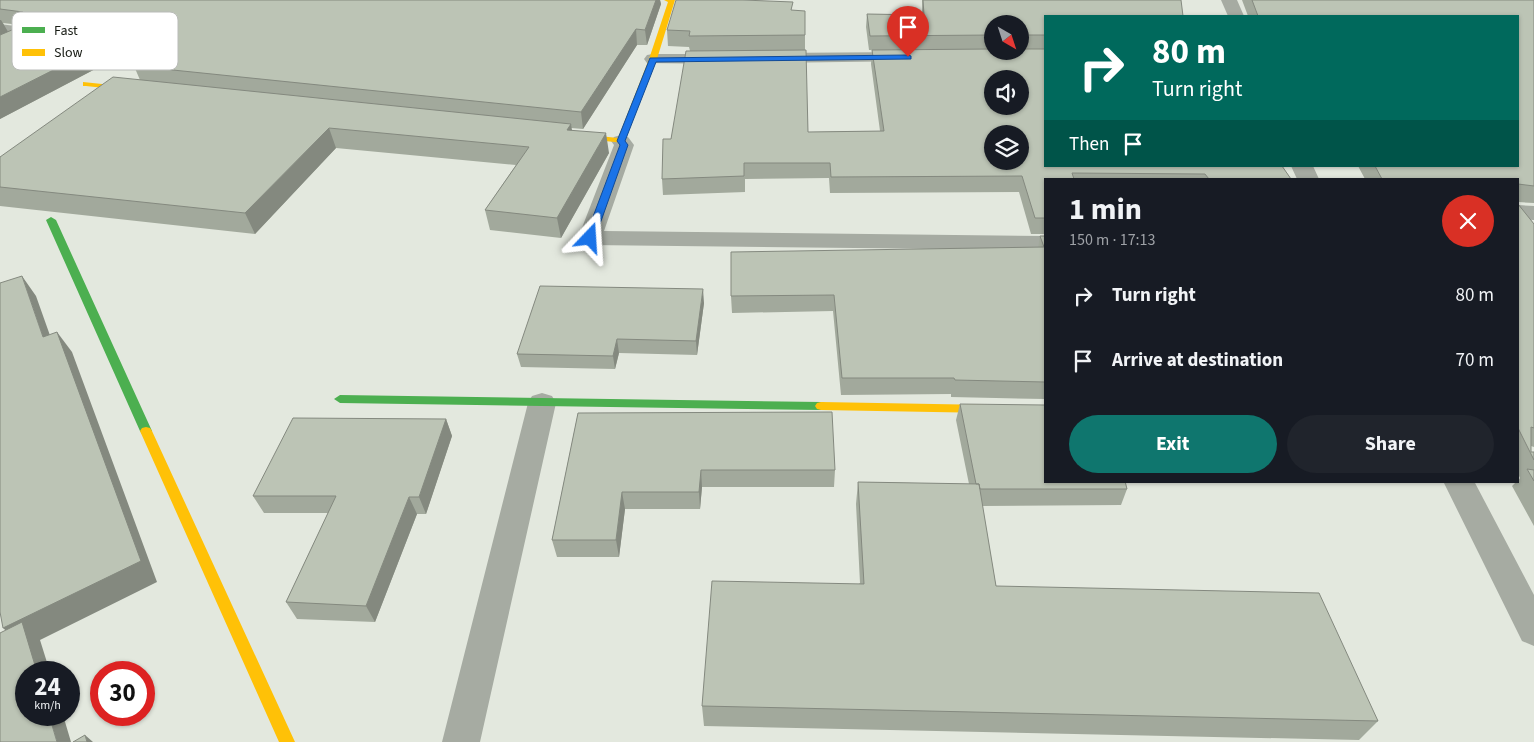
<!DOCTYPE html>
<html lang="en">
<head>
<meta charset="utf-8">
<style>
	body { margin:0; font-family:"Source Sans 3",sans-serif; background:#20242c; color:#f1f3f6; height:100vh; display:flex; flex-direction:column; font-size:19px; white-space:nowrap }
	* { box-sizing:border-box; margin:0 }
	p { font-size:16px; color:#9ea1a6 }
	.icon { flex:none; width:28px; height:28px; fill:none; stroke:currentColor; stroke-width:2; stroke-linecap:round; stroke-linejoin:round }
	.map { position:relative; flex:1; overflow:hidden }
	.drawer { position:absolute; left:1044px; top:178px; width:475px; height:305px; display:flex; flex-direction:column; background:#171b24; border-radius:0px; box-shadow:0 1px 4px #0004 }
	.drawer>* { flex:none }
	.hud { position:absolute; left:1044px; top:15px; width:475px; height:152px; border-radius:0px; box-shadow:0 1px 4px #0004; background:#00695c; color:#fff; overflow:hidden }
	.needle { width:32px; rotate:141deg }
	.buttons { position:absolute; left:984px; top:15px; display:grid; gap:10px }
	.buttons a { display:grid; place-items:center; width:45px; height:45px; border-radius:50%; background:#171b24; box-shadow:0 1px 4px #0004; font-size:25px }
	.speed { position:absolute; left:15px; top:661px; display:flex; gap:10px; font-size:25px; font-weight:700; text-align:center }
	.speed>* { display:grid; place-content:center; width:65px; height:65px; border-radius:50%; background:#171b24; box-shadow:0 1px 4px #0004; line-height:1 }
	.speed small { font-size:12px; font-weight:400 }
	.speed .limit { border:8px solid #d22; background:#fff; color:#111 }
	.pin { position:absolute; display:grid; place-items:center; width:42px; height:42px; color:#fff; margin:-51px -21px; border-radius:50% 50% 50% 0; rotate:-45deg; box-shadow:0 0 5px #0007 }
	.pin .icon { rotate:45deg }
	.me { position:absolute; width:55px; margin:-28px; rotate:20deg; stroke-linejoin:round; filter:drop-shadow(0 0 4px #0008) }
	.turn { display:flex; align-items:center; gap:18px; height:105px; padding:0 25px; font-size:22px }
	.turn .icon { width:65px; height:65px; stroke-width:2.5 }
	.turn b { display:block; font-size:35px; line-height:42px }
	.then { display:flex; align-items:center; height:48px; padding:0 25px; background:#0003; gap:10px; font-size:19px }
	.round { display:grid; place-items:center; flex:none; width:52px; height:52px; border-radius:26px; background:#20242c }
	.summary { display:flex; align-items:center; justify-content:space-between; height:85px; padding:0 25px }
	h1 { font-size:30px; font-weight:700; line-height:38px }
	.cta { display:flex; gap:10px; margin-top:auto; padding:10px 25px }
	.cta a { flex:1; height:58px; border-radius:30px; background:#0f766e; color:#fff; font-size:20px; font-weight:700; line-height:58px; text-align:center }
	.cta a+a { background:#20242c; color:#f1f3f6 }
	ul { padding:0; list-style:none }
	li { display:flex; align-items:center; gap:15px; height:65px; padding:0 25px }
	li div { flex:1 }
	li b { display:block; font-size:19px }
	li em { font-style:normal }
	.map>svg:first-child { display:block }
</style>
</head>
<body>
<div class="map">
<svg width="1534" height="742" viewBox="0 0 1534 742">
	<rect width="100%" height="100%" fill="#e3e8de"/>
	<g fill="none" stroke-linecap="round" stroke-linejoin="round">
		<!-- lane -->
		<path fill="#a6aba2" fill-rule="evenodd" d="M0,24L30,28L32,31L27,41L0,54V43L16,34L0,32Z"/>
		<!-- street -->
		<path fill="#a6aba2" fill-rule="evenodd" d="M1221,0H1237L1244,16H1228Z
			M909,52L915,53L918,57L915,61L769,63L763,62L760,58L763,54L769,53Z
			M653,54H724L730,55L733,59L730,63L724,64L647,63L644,59L647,55Z
			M621,135L628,137L634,145L604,231L1045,236V250L590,245L582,243L578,238L614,145L611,141L614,137Z
			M1291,166H1313L1319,179H1297Z
			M1518,205L1534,206V220L1518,219Z
			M542,393L552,396L556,403L480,742H442L528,403L532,396Z
			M1443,481H1474L1534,595V646L1522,641Z"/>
		<!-- fast -->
		<path fill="#4caf50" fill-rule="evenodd" d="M51,217L56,220L152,431L150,434H142L140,431L46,220Z
			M340,395L821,402L825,403L827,406L825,409L821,410L340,403L334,399Z"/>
		<!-- slow -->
		<path fill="#ffc107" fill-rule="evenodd" d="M664,0H675L657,59L624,143L567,137L566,135L570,133L618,138L649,59L668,2Z
			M83,82L140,88L144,90L140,92L86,86H83Z
			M821,402L1045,406V414L821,410L817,409L815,406L817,403Z
			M146,427L150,428L152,431L295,742H279L140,431L142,428Z"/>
	</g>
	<!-- wall -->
	<path fill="#a2a99c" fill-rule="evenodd" d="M0,0H660L661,4L647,45H637L583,129L571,128L572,130L609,153L561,238L490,230L485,210L516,165L336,148L255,234L0,206V157L140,80L134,66L163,45L158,36L0,119ZM3,23L20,25L19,27L8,32Z
		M922,0H1181L1045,16V166H1282L1291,179H1045V234H1031L1019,192L830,193L829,178L745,179V192L663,195L662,179L671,139L690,51L689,47L668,46L667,30L793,11L805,35V50L808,132L880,131L871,64L872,50H869L866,27L867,14L922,15ZM992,24H1020V51H992Z
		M1242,0H1534V203L1518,202V179H1365L1358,166H1518V16H1248Z
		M1518,204L1534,224V447L1531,446V452H1534V526L1512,486L1517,481H1518L1520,478L1518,474Z
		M1040,236H1045V399L951,397V394L841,395L833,311L732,313L731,296L1038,248Z
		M704,303L697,355L619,353L615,369L521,367L517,354Z
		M960,404L1127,489L1121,505L982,506L996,586L1378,721L1359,740L704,726L702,706L860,583L856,504L858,482L969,484L956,420Z
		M578,413L835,470L834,487H702L700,509H625L619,557H557L552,540Z
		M446,419L452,436L426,514H417L375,622L297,619L286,602L328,513H264L253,496Z"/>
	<!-- shaded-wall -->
	<path fill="#84897f" d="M656,0H660L661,4L647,45L645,30Z
		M0,20H1L10,35L0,42Z
		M150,21L158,36L0,119V97Z
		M636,29L637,45L583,129L581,112Z
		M571,124L574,144L567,130Z
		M329,128L336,148L255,234L245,213Z
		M606,133L609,153L561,238L557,218Z
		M22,276L36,296L58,358L43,337Z
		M703,289L704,303L697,355L696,341Z
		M57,332L72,352L157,582L40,640L50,672H37L24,647L3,628Z
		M617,339L619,353L615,369L613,356Z
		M446,419L452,436L426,514L419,497Z
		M701,470L702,487L700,509L699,492Z
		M622,492L625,509L619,557L616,540Z
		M409,497L417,514L375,622L366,606Z
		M49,715H63L71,742H57Z
		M85,735L93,742H87Z"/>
	<!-- building -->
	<path fill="#bcc4b5" stroke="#84897f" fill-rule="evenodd" d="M0,0H656L645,30L636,29L581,112L134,66L165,44L150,21L0,97V35L19,27L25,16L23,12L0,9Z
		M676,0H743L793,2L791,10L805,11V35L689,36L690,31L667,30Z
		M923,0H1181L1183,16H1045V35H1020V24H992V35L870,36L867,14L924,15Z
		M1252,0H1534V186L1518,184V179H1382L1375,166H1518V16H1258Z
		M992,49V51H1020V49H1045V166H1282L1291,179H1209L1205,174L1072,173L1074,179H1045V218H1035L1022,176L831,177L830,163H744V176L662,179L663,139H671L686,51L806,50L808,132L884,131L872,50ZM992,79H1020V106H992ZM992,134H1020V161H992Z
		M113,77L571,124L567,130L606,133L557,218L485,210L529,147L329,128L245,213L0,187V157Z
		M1518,204L1534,224V428L1531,427V452H1534V460L1518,428Z
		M1040,236H1045V382L955,380L954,378H842L834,295L731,296V252L1044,247Z
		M22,276L43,337L57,332L141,561L3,628L0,612V283Z
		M540,286L703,289L696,341L617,339L613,356L517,354Z
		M960,404L1045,405V481H1125L1127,489H980L979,484H976Z
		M832,412L835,470H701L699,492H622L616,540H552L578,413Z
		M293,418L446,419L419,497H409L366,606L286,602L336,496H253Z
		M1527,469L1534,470V481Z
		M858,482L979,484L996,586L1319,593L1378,721L702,706L712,581L864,584Z
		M22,622L37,672H26V715H49L57,742H0V633Z
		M85,735L87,742H73Z"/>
	<!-- route -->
	<path fill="#1a73e8" stroke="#114b97" d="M908,55L911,56V59L656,62L625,141L628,145L595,238L590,241L585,238L620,145L617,141L650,58Z"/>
	<!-- legend -->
	<rect x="12" y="12" width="166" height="58" rx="8" fill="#fff" stroke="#b9bbb8" stroke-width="1"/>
	<rect x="22" y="27" width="23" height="6" fill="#4caf50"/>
	<rect x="22" y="49" width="23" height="7" fill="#ffc107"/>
	<g font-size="14" fill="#171b14">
		<text x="54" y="35">Fast</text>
		<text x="54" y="57">Slow</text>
	</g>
</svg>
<div class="buttons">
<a><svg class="needle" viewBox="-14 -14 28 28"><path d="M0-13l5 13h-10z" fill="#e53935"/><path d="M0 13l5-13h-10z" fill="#9ea1a6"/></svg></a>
<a><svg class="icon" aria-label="sound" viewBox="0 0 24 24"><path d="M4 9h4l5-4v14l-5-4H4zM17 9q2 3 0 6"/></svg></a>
<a><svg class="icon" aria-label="layers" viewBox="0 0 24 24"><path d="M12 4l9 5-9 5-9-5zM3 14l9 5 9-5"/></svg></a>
</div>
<div class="speed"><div>24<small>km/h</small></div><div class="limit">30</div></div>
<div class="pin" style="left:908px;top:57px;background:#d93025"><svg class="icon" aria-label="arrive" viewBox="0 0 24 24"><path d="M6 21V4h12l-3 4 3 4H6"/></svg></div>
<svg class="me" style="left:590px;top:238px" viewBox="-20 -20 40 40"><path d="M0-17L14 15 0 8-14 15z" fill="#1a73e8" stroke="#fff" stroke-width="4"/></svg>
<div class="hud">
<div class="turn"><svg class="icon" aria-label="right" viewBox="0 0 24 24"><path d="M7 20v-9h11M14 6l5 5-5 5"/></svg><div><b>80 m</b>Turn right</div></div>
<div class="then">Then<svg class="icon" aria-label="arrive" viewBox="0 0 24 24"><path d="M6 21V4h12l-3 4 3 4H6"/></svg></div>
</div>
<section class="drawer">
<div class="summary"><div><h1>1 min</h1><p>150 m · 17:13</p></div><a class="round" style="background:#d93025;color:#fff"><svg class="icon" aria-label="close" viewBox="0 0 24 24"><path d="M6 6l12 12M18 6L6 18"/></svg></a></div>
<ul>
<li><svg class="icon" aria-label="right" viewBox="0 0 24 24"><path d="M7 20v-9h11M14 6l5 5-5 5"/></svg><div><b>Turn right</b></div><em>80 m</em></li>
<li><svg class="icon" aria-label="arrive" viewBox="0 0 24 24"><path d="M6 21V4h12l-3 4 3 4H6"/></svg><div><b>Arrive at destination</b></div><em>70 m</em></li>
</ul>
<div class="cta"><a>Exit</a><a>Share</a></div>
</section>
</div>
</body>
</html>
